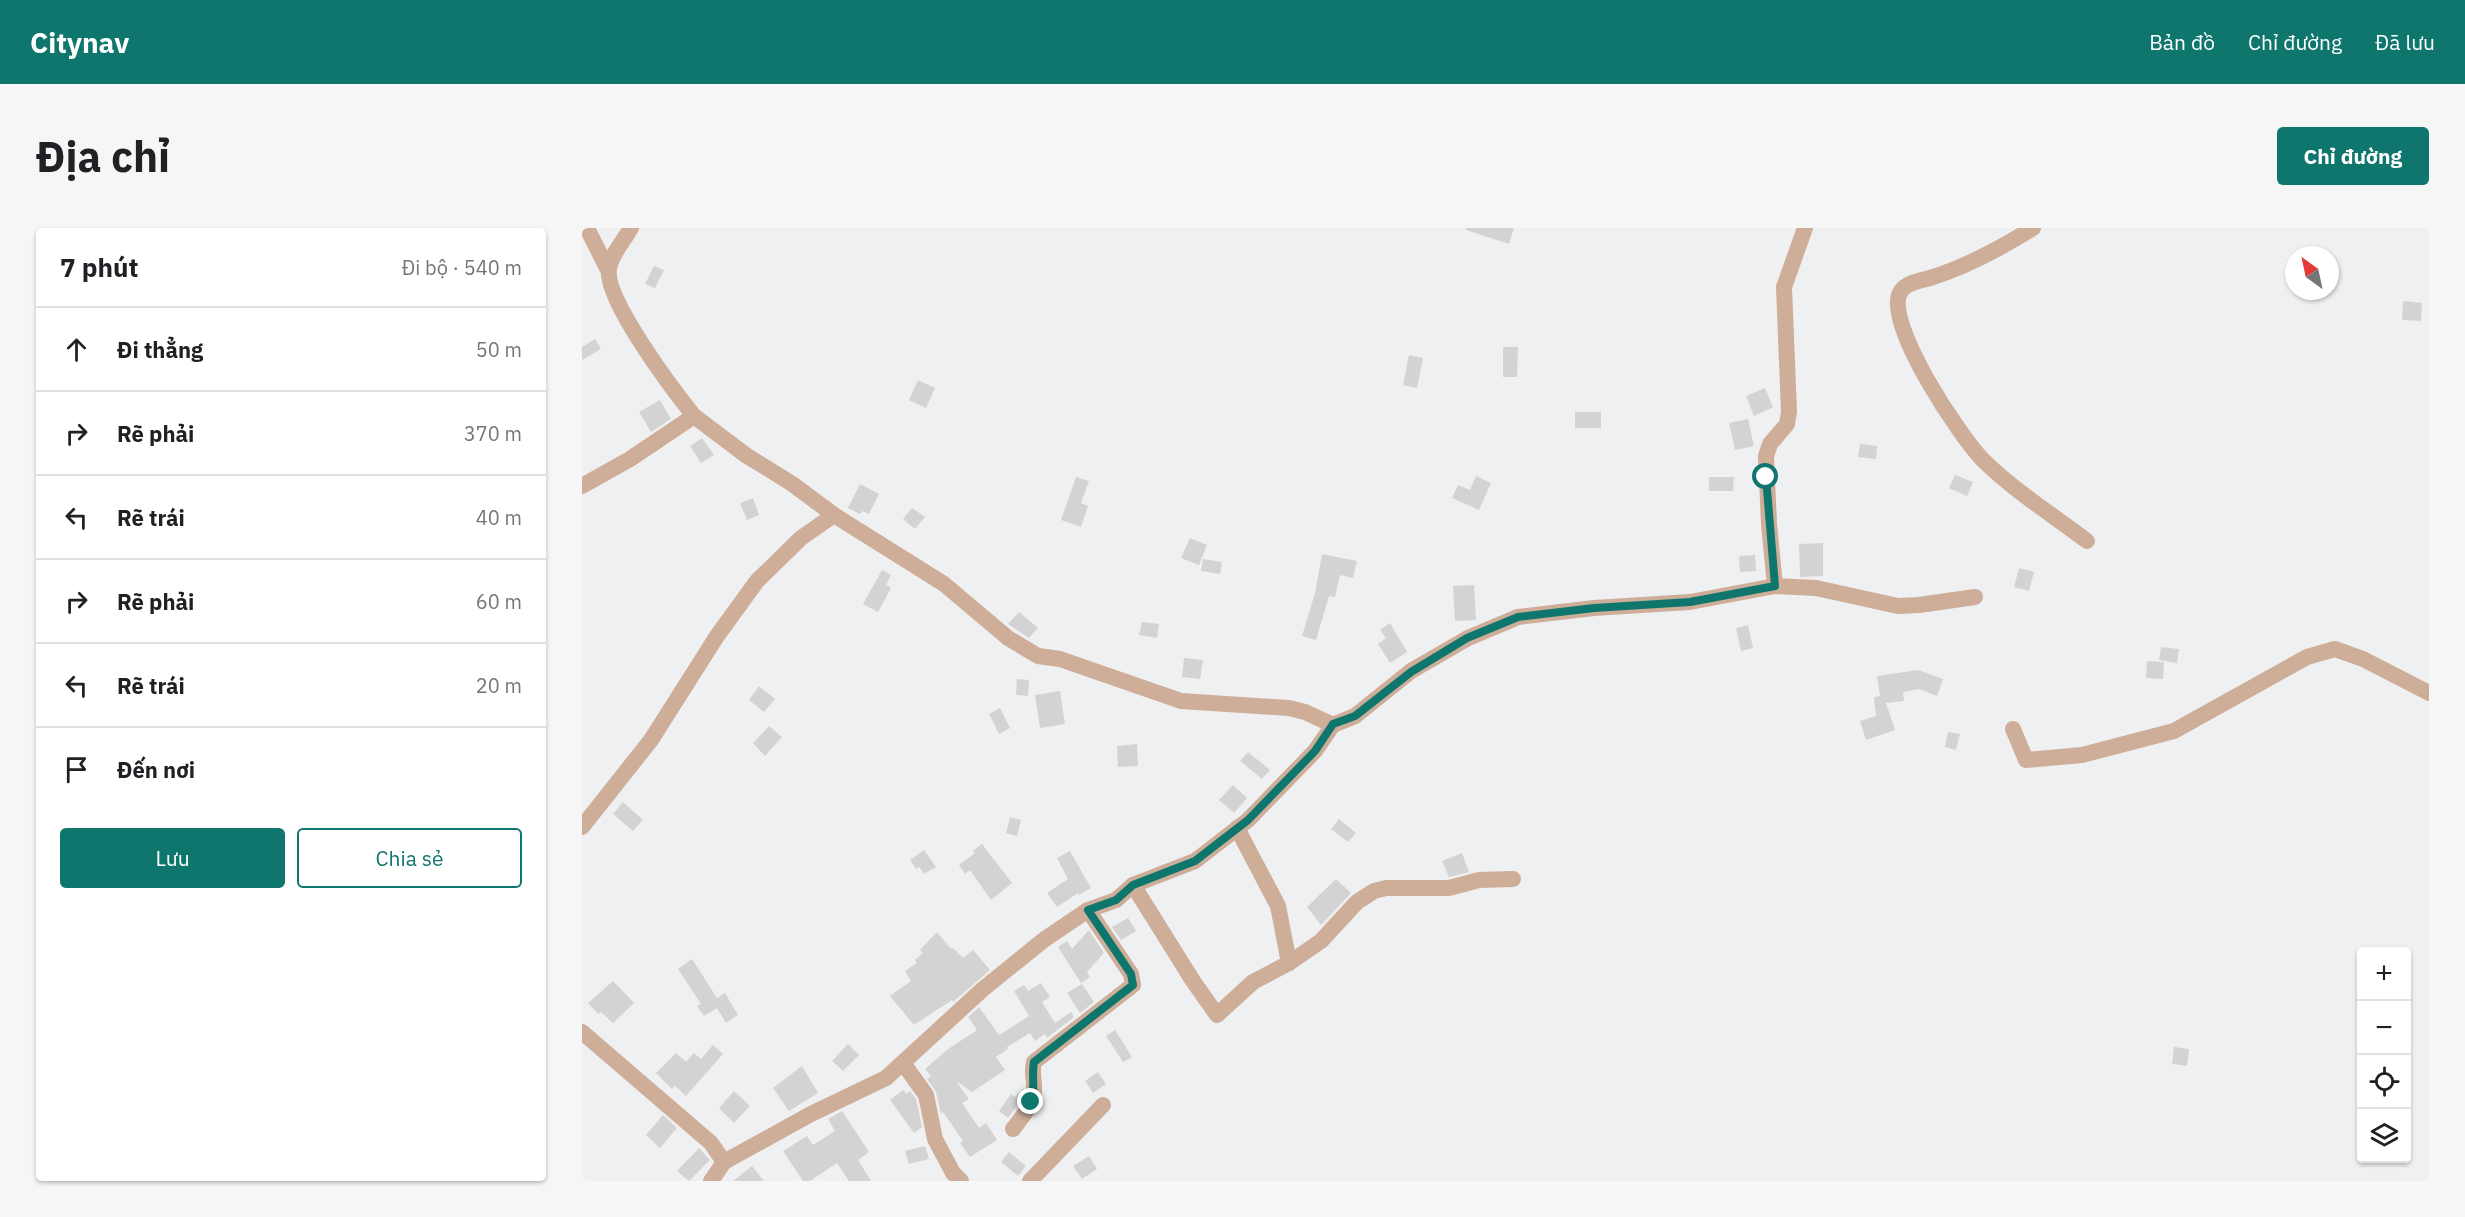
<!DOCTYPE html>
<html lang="vi">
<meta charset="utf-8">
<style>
body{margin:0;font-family:"IBM Plex Sans",sans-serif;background:#f6f6f6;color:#202124}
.controls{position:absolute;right:18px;bottom:18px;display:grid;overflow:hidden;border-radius:6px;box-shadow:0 2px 4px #0004}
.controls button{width:54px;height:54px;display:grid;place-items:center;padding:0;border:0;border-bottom:2px solid #e0e0e0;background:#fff;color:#202124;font:30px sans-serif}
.compass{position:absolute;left:1703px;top:18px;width:54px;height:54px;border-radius:50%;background:#fff;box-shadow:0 2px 4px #0004;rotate:327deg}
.stop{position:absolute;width:18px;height:18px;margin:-14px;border:4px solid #0f766e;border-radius:50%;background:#fff}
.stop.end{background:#0f766e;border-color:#fff;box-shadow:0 2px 6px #0008}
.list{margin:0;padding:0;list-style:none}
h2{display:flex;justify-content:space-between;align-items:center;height:78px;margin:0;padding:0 24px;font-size:26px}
h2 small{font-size:20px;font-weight:400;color:#757577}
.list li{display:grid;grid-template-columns:39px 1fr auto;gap:18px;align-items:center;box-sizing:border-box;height:84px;padding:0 24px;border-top:2px solid #e0e0e0}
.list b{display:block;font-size:22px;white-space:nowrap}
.list em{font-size:20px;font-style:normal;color:#757577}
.actions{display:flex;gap:12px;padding:18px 24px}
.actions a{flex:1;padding:14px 0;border:2px solid #0f766e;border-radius:6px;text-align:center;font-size:21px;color:#0f766e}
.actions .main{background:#0f766e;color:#fff}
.icon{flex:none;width:33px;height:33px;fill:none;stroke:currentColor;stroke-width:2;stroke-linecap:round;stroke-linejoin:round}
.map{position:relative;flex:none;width:1847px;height:953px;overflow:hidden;border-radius:6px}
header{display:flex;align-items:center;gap:36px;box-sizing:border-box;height:84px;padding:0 30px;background:#0f766e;color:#fff}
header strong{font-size:28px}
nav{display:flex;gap:33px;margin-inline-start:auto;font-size:21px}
.intro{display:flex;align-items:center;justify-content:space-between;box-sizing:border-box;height:144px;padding:0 36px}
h1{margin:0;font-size:42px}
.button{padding:15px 27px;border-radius:6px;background:#0f766e;color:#fff;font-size:21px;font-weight:700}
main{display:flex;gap:36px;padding:0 36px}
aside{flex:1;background:#fff;border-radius:6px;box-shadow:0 2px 4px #0004}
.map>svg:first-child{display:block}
.building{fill:#d4d3d4}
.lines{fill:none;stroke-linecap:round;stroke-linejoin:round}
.minor{stroke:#cead99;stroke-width:16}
.route{stroke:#0f766e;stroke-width:8}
</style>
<header>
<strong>Citynav</strong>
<nav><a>Bản đồ</a><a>Chỉ đường</a><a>Đã lưu</a></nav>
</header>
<div class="intro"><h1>Địa chỉ</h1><a class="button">Chỉ đường</a></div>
<main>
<aside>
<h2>7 phút<small>Đi bộ · 540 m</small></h2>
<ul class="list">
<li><svg class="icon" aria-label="ahead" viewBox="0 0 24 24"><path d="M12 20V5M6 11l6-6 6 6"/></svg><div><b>Đi thẳng</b></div><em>50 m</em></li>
<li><svg class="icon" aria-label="right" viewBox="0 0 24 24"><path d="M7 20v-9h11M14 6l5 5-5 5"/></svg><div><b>Rẽ phải</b></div><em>370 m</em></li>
<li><svg class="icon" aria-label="left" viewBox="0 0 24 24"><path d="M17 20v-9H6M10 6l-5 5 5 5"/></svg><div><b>Rẽ trái</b></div><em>40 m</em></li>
<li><svg class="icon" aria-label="right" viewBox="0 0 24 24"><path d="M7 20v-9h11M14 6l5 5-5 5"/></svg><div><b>Rẽ phải</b></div><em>60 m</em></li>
<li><svg class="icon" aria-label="left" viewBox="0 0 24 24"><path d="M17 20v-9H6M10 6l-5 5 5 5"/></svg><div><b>Rẽ trái</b></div><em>20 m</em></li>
<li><svg class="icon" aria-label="arrive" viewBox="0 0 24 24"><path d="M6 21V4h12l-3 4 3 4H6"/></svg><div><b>Đến nơi</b></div></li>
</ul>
<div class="actions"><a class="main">Lưu</a><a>Chia sẻ</a></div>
</aside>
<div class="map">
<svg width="1847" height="953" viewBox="0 0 1847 953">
<rect width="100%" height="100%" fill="#eff0f1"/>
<!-- building -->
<g class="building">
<polygon points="884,0 932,0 927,16 884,2"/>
<polygon points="72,38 82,42 73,60 63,56"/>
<polygon points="1821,73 1840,75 1839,93 1820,92"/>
<polygon points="13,111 19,121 0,132 0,119"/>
<polygon points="921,119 936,119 935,149 921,149"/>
<polygon points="827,127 841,130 835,160 821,157"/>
<polygon points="336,152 353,160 344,180 327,172"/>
<polygon points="1183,160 1191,179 1172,188 1164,168"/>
<polygon points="78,172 89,191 69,204 57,184"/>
<rect x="993" y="184" width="26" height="16"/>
<polygon points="1166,191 1172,218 1153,222 1147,195"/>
<polygon points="120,210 132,227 119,235 108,218"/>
<polygon points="1278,216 1295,218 1294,231 1276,229"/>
<polygon points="1373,247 1391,254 1385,268 1367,260"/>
<polygon points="894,248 909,255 897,282 870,270 876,257 888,262"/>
<polygon points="494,249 507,253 499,275 506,278 499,299 479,292"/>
<polygon points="1127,249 1152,249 1151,263 1127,263"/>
<polygon points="278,256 297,266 287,286 280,283 278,286 266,280"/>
<polygon points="171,270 177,287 165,292 158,275"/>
<polygon points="330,280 343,289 333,301 321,291"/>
<polygon points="608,310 625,317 617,337 599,330"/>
<polygon points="1241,315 1241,348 1218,349 1217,316"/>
<polygon points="740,326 775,333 771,350 758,347 753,369 747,368 734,412 720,408 733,365"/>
<polygon points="1173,327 1174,343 1158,344 1157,328"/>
<polygon points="621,331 640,334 638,346 619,343"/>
<polygon points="1437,340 1452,344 1447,363 1432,359"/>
<polygon points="300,342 309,347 304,357 309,360 296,384 281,376"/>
<polygon points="892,357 894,392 873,393 871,358"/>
<polygon points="437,384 456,400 447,410 426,396"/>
<polygon points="560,394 577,396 575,410 557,407"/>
<polygon points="808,395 825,424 808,435 796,416 804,410 798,402"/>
<polygon points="1166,397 1171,420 1159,423 1154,400"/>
<polygon points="1579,419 1597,421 1595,435 1577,432"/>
<polygon points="602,430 621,432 618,451 600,449"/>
<polygon points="1565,433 1582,434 1581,451 1564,450"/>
<polygon points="1336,442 1361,451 1355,468 1337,461 1321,464 1322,473 1304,475 1313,502 1284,512 1278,493 1294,488 1292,469 1298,468 1295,448"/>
<polygon points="435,451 447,452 446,468 434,467"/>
<polygon points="177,458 193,471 182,484 167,472"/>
<polygon points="478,463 483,496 458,500 453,467"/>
<polygon points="418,480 428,500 417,506 407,486"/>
<polygon points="187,498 200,509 183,528 171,515"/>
<polygon points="1366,504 1378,506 1374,522 1363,519"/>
<polygon points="555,516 556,538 536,539 535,518"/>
<polygon points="666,524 688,542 680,551 658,533"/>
<polygon points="651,557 665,570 652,585 637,572"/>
<polygon points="41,574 61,592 51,603 31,586"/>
<polygon points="428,589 439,592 435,608 424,605"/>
<polygon points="757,591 774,605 766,614 749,601"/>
<polygon points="400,616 430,655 409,672 388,642 383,646 377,637 393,625 391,623"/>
<polygon points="342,622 354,639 342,646 337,639 334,641 328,632"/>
<polygon points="488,623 509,660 497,667 496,665 475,679 465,665 486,651 475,630"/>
<polygon points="880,625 887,644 867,649 860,633"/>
<polygon points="754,651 769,665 739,697 725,679"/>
<polygon points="546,690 554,703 539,712 530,699"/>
<polygon points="507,702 522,725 505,744 508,749 499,755 476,719 485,713 490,721"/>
<polygon points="355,704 369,721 371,720 381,730 391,722 408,742 371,774 370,772 332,797 308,768 329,753 323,743 335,735 333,732 341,725 338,722"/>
<polygon points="110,731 135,770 143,765 156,787 144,795 135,780 122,788 115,778 119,776 96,741"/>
<polygon points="31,753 52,775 31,795 19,784 16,786 6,775"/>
<polygon points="459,755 468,769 460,774 473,795 489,784 492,789 465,810 463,806 453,813 448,805 425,819 426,821 414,829 423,842 390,864 374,853 387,871 380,875 397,900 404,895 415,912 388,929 378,915 381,913 361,884 359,886 354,864 345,851 349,848 343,841 366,821 395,802 386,789 397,779 417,807 447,788 432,763 442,757 446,763"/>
<polygon points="500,756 512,774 498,785 485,765"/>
<polygon points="533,802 550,829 541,834 524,808"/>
<polygon points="266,816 277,827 261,843 250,833"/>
<polygon points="131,817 141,826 104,868 93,858 90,861 74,845 94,825 104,834 112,825 119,831"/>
<polygon points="1592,819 1607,821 1605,838 1590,836"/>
<polygon points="220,838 236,865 207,883 191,860"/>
<polygon points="516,844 524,856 511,865 503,853"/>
<polygon points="442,860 438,873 426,890 417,883 429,866 433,869"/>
<polygon points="321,862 324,866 328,863 334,871 340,899 332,905 308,872"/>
<polygon points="152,863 168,878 152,895 137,880"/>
<polygon points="260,883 287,924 276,932 289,953 267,953 255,935 228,953 221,953 201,923 225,908 231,917 253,903 246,891"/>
<polygon points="81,887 95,900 78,920 64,907"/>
<polygon points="343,918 347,931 327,936 323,923"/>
<polygon points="117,920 128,932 107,953 95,943"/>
<polygon points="427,924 444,938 436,948 419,934"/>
<polygon points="507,928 515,941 500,951 491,938"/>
<polygon points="170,938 182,953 151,953"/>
</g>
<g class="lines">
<!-- minor -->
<g class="minor">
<polyline points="5,0 26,42"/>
<path d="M49 0C42 13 29 26 27 41 22 71 92 163 112 188"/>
<path d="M1451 0C1419 20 1384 39 1348 50 1338 53 1325 54 1319 63 1299 92 1380 212 1403 234 1434 264 1471 287 1505 313"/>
<polyline points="0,258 48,231 112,188 165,228 209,255 252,287 362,356 426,410 456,428 478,431 599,473 707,480 723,484 751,497"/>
<polyline points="1193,358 1187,296 1184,228 1188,216 1205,196 1207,184 1202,59 1223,0"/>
<polyline points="1431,501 1444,532 1500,527 1592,503 1725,429 1753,421 1781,431 1847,465"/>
<polyline points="0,599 69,512 135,408 175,353 219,310 252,287"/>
<polyline points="655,600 696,678 707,735"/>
<polyline points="551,657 611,753 635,787 671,754 707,735 739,713 775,674 792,663 804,660 867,660 897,652 931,651"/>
<polyline points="0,804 129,915 142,934 129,953"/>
<polyline points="321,835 344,867 353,911 371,945 379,953"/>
<path d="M431 901C439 890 452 876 452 863 453 853 449 844 452 834L551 757 549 746 506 682"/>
<polyline points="142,934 229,886 304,850 401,761 463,711 506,682 534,672 551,657 613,633 666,592 733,523 751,497 773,488 829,443 886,410 936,389 1012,380 1108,374 1193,358 1234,360 1316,378 1337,377 1393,369"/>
<polyline points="448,953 521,877"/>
</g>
</g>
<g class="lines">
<!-- route -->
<path class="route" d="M449 874C454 861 449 848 452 834L551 757 549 746 506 682 534 672 551 657 613 633 666 592 733 523 751 496 773 488 829 444 885 410 936 389 1012 380 1108 374 1193 358 1184 249"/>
</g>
</svg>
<div class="controls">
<button>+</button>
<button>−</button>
<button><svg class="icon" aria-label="locate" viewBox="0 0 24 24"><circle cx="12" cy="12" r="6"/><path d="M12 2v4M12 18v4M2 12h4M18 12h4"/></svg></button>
<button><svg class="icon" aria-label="layers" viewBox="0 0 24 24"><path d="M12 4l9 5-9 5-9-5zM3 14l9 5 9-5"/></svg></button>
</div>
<svg class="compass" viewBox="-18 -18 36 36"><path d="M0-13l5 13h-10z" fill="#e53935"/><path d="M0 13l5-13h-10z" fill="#757577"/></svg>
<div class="stop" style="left:1184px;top:249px"></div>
<div class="stop end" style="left:449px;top:874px"></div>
</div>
</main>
